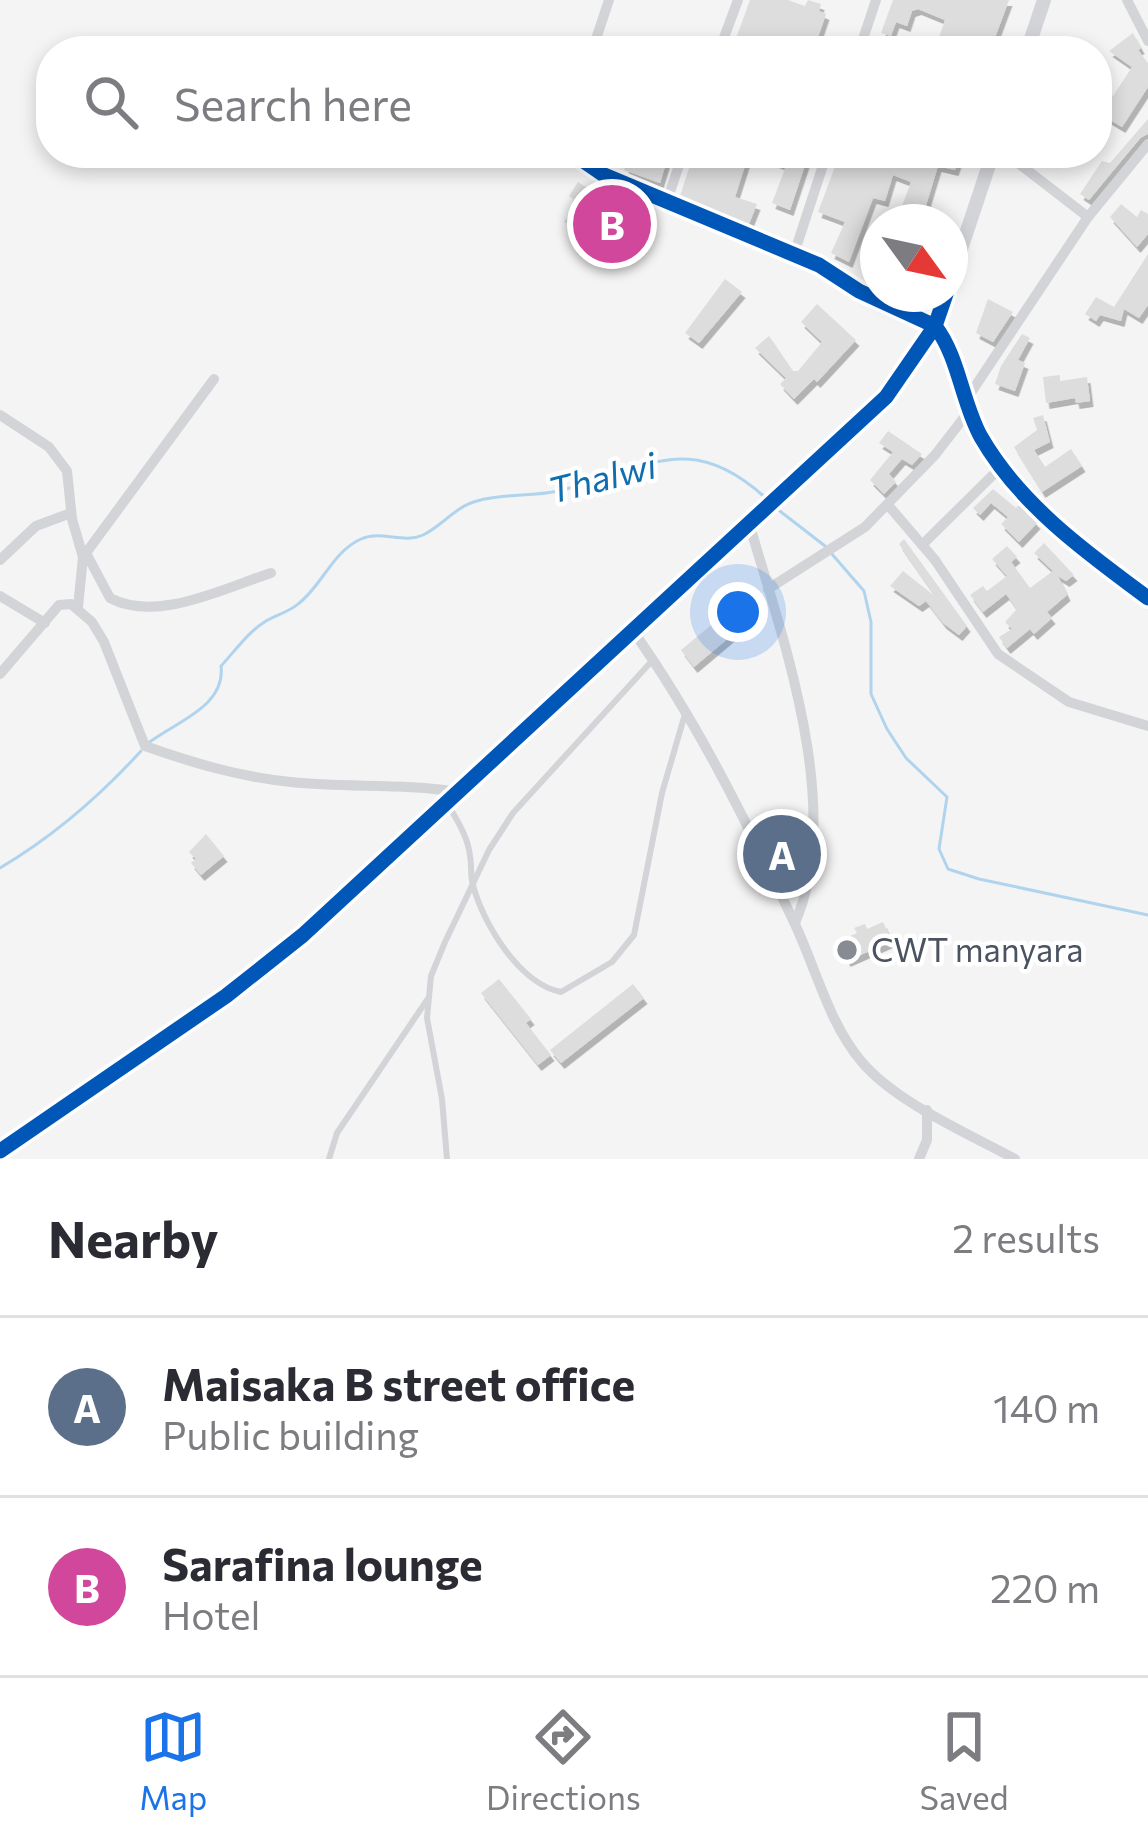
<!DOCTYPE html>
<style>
body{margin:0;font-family:Commissioner,sans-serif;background:#f7f7f7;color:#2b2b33}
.compass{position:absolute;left:860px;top:204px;width:108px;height:108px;border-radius:50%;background:#fff;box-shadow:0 6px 18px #0003;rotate:123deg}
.you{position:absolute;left:738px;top:612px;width:42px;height:42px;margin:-30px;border:9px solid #fff;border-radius:50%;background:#1a73e8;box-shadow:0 0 0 18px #1a73e833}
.badge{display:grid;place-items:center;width:78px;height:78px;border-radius:50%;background:#1a73e8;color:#fff;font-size:39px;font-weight:700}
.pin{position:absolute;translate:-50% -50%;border:6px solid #fff;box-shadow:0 3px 12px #0006}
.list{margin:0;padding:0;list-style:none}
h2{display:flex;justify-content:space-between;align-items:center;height:156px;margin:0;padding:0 48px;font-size:51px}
h2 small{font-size:39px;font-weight:400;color:#7c7c81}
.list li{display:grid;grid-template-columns:78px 1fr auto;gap:36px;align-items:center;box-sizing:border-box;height:180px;padding:0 48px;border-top:3px solid #e1e1e2}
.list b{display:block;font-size:45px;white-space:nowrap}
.list p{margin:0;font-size:39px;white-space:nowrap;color:#7c7c81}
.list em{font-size:39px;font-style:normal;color:#7c7c81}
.icon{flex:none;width:66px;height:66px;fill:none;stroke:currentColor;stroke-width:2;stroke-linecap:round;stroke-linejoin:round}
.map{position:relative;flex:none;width:1148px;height:1159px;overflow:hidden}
.search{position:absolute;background:#fff;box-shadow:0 6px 18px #0003;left:36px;right:36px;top:36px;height:132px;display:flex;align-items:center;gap:30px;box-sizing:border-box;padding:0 42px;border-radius:48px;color:#7c7c81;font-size:45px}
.sheet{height:516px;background:#fff}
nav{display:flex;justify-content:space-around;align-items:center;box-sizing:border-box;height:168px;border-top:3px solid #e1e1e2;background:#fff;font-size:33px;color:#7c7c81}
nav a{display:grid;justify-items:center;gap:6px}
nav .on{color:#1a73e8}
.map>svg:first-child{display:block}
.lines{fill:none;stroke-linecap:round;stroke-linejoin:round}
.stream{stroke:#b0d4ee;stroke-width:3}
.building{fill:#ddddde;filter:url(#shadow)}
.service{stroke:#d2d4d7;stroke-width:6}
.minor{stroke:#d2d4d7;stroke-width:10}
.tertiary{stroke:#d2d4d7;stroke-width:14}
.cycleway-casing{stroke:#fff;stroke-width:22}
.cycleway{stroke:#0057b8;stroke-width:15}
.poi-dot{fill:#868b94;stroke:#fff;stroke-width:4.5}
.labels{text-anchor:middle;stroke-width:9;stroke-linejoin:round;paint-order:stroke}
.poi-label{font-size:33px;fill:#4b5260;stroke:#fff;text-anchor:start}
.water-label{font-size:36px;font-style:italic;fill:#106eae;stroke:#fff}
</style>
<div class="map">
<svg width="1148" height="1159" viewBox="0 0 1148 1159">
<defs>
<filter id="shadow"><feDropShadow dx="3.5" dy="6" stdDeviation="0" flood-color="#0004"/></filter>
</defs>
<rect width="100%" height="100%" fill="#f4f4f4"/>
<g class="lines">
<!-- stream -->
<g class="stream">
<polyline points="776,508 825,546"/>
<polyline points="831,553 864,591 871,622 871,694 887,729 906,758 947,797 939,849 948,869 979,879 1148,915"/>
<path d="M147 744C175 722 226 707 221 666 235 651 248 632 266 621 276 615 289 612 298 604 322 586 332 552 361 539 382 530 403 544 423 535 442 526 456 506 477 501 503 493 532 497 558 491 647 470 690 426 769 501"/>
<path d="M0 868C54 836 99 797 141 751"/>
</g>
</g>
<!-- building -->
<g class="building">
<polygon points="750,0 788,0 805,6 808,0 821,4 819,11 826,14 817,40 844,51 764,51 735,41"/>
<polygon points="893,0 1009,0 990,51 968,51 938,40 945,20 918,9 912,11 907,26 896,22 891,36 881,33"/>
<polygon points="1133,33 1141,48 1138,50 1148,63 1148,87 1122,127 1097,112 1097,85 1113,96 1132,67 1109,51"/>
<polygon points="1148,119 1148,134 1140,138 1089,200 1080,194 1102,161 1110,163"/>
<polygon points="649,153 669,153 660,183 624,170 629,156 646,162"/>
<polygon points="694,153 749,153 735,197 757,204 749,224 680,196"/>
<polygon points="752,153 793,158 795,153 809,153 790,210 772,203 786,166"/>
<polygon points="840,153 895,153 920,162 923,153 961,153 955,170 938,166 921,222 896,222 911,182 893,175 885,201 873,198 849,262 831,253 845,222 818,212"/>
<polygon points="578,182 608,201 584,232 564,222 578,203 569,196"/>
<polygon points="1121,204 1137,217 1141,210 1148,214 1148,234 1137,247 1110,217"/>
<polygon points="1148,254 1148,305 1139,318 1124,309 1121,321 1100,315 1096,321 1085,314 1096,297 1114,307"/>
<polygon points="725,279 742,292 699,343 685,333"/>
<polygon points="988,299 1013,312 993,342 976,333"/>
<polygon points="817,304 856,340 817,382 814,379 794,399 780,384 786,378 755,348 769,336 793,371 798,371 822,342 801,322"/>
<polygon points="1022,334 1030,338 1018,360 1025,363 1015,391 995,384 1001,366"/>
<polygon points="1060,375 1060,381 1087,377 1090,401 1076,403 1075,398 1046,403 1043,377"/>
<polygon points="1043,415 1050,442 1034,450 1045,467 1071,449 1082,466 1042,492 1014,447 1037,430 1033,418"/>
<polygon points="888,431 922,454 912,465 902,459 889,474 896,482 884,494 870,480 893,452 879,443"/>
<polygon points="993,489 1016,508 1019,505 1037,523 1019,542 1001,524 1008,517 991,503 980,515 973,508"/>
<polygon points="904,539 967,626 959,635 943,623 926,601 919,606 890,586 903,571 936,597 899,544"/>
<polygon points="1044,543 1074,575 1066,581 1058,576 1067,595 1047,612 1052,618 1034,634 1030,629 1007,648 999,637 1012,629 1005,622 1017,609 1006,594 983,612 970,595 983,586 987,591 1007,576 992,559 1007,546 1017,557 1011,562 1030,588 1053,571 1034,553"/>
<polygon points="751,592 764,608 694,667 681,650"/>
<polygon points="206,834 224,856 201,875 191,863 196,859 189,852"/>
<polygon points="883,922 892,941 847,961 839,941 857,933 854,928 865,924 867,929"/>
<polygon points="499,979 531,1019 526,1023 551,1055 538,1065 481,993"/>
<polygon points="633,984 644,998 561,1063 550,1050"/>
</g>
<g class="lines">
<!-- service -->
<g class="service">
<path d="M447 803C457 820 468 837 470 856 472 866 470 876 473 885 483 924 520 984 561 992L612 962 634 935 662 793 685 714"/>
<polyline points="329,1159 337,1133 427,1000"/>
<polyline points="447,1159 442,1099 427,1018 431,976 445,942 489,850 513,813 651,662"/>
</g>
<!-- minor -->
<g class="minor">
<polyline points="1127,0 1148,41"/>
<polyline points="592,51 609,0"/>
<polyline points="719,51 738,0"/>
<polyline points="859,51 876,0"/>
<path d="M572 153 604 175 819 265 859 291 935 326C959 357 962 403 981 437 1020 505 1087 553 1148 598"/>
<polyline points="1005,153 1088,217"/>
<polyline points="667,201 683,153"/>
<polyline points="794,254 827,153"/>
<polyline points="966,400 1088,217 1148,144"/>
<polyline points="0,415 49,447 67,471 72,519 83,557 78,607"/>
<polyline points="888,505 935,560 998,654 1069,702 1148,726"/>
<path d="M749 523C782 637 845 808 795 923"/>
<polyline points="922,545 1001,467"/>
<path d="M86 553 110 598C157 623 224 588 271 573"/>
<polyline points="83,557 214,379"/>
<polyline points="0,560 36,526 71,513"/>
<polyline points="768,589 865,527 935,455 969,411"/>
<polyline points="0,596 45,623"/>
<path d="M633 631C697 721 746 821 793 920 815 965 828 1022 861 1061 895 1102 967 1133 1015 1159"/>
<path d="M0 674 59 605 71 604 92 622 104 642 145 746C193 763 240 777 291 782 349 788 401 783 460 792"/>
<polyline points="919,1159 927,1140 927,1110"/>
</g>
<!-- tertiary -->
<g class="tertiary">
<polyline points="1027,51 1044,0"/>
<polyline points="950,282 993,153"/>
<polyline points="0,1151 226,996 303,935 886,397 935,326 946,294"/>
</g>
<defs>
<g id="cycleway">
<path d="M572 153 604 175 819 265 859 291 935 326C959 357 962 403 981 437 1020 505 1087 553 1148 598"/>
<polyline points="0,1151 226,996 303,935 886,397 935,326 946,294"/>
</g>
</defs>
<!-- cycleway casing -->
<use href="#cycleway" class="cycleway-casing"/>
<!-- cycleway -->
<use href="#cycleway" class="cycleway"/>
</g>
<!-- markers -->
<circle class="poi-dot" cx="847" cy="950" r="12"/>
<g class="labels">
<!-- poi labels -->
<g class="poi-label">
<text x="871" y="962">CWT manyara</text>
</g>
<!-- water labels -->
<g class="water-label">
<text transform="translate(602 478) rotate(-14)" y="13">Thalwi</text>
</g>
</g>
</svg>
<svg class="compass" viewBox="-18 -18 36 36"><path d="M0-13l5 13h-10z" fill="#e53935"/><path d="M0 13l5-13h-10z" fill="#7c7c81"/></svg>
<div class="you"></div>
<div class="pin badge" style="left:782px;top:854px;background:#5c6f8a">A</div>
<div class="pin badge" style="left:612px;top:224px;background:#d1479c">B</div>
<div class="search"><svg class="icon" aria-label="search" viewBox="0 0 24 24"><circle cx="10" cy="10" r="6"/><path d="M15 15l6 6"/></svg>Search here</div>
</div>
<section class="sheet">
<h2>Nearby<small>2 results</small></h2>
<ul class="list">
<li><span class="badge" style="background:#5c6f8a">A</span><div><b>Maisaka B street office</b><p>Public building</p></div><em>140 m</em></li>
<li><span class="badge" style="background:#d1479c">B</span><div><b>Sarafina lounge</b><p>Hotel</p></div><em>220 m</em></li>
</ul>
</section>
<nav>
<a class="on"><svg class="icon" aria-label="map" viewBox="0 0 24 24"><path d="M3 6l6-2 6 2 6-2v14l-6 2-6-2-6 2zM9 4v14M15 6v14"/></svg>Map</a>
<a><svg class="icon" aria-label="directions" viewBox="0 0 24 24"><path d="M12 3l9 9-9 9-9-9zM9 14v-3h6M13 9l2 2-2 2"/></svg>Directions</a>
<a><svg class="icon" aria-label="saved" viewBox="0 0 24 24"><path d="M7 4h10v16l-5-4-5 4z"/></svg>Saved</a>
</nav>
